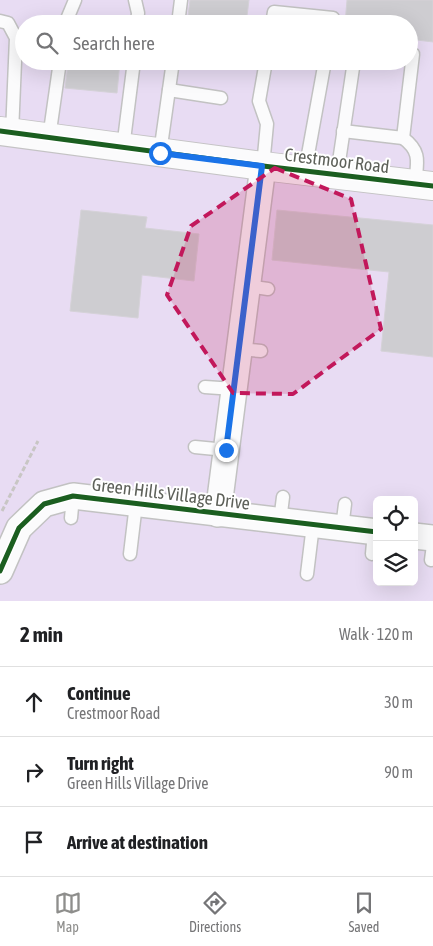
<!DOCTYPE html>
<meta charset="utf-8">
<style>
body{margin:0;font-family:"Asap Condensed",sans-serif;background:#f2f2f2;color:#202124}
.controls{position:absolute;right:15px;bottom:15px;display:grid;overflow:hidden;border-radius:8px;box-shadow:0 5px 20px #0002}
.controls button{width:45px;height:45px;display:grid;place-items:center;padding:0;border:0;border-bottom:1px solid #e0e0e0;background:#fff;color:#202124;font:25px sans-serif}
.stop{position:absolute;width:15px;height:15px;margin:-11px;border:4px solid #1a73e8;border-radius:50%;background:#fff}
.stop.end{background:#1a73e8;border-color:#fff;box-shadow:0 1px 5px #0008}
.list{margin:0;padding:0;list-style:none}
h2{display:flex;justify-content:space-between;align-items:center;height:65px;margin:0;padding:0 20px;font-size:21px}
h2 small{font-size:16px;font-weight:400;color:#757577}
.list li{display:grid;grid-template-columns:32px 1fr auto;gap:15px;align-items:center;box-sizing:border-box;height:70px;padding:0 20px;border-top:1px solid #e0e0e0}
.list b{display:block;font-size:19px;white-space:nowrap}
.list p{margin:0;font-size:16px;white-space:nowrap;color:#757577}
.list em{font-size:16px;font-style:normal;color:#757577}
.icon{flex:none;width:28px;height:28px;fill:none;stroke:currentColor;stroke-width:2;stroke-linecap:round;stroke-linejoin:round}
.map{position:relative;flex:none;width:433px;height:601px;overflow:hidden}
.search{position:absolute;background:#fff;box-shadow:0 5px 20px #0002;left:15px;right:15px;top:15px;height:55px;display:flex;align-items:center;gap:12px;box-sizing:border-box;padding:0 18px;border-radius:28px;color:#757577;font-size:19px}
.sheet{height:275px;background:#fff}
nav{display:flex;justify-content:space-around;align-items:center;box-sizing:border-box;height:70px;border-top:1px solid #e0e0e0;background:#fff;font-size:14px;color:#757577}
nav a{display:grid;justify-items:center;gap:2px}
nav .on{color:#8e8e8c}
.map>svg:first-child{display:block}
.commercial{fill:#e8dcf3;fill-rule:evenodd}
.building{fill:#cecdd1;stroke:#d5d2d8}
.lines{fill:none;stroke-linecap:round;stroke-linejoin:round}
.lane-casing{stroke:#c2c2c2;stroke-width:15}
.street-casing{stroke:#c2c2c2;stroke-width:28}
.secondary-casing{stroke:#c4c3c4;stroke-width:30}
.path{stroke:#c8c6c4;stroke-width:3;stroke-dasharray:5 2.5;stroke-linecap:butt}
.lane{stroke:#fbfbfc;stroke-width:12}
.street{stroke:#fbfbfc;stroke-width:25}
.secondary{stroke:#fbfbfc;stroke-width:28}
.cycleway-casing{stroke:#fff;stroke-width:8}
.cycleway{stroke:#1b5e20;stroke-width:5}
.route{stroke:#1a73e8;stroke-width:6}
.marked{fill:#c2185b;fill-opacity:0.2;stroke:#c2185b;stroke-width:4;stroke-dasharray:10 6;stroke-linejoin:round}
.labels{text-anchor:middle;stroke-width:4;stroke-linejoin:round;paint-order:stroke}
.street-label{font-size:18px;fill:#5e615a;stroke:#fff}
</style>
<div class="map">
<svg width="433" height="601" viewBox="0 0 433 601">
<rect width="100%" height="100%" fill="#e6e3e9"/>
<!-- commercial -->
<path class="commercial" d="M0 0H433V601H0ZM24 24H409V61H24ZM377 500H414V582H377Z"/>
<!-- building -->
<g class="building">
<polygon points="190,0 249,0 246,24 187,24"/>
<polygon points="347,0 433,0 433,42 409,39 409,24 345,24"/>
<polygon points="81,61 120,61 117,93 65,88 68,64 80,66"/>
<polygon points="81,210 147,217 145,228 199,234 194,281 142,275 138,318 70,311"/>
<polygon points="277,210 433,225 433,357 381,351 389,272 272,260"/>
</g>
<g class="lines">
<defs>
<g id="lane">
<polyline points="135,0 138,13 137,24"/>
<polyline points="0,21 8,23 16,38 12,133"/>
<polyline points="65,24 75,0"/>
<polyline points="178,24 181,0"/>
<polyline points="272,24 274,12 333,18 332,24"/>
<polyline points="169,90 221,98"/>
<polyline points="343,131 403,138 413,54"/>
<polyline points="49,138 60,61"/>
<path d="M403 138C422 152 417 163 415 184"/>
<polyline points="123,148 134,61"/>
<polyline points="160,153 173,61"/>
<polyline points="263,166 267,124 259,101 266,61"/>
<polyline points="305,171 325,61"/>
<polyline points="337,175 354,61"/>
<polyline points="247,286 268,289"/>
<polyline points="239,349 261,351"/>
<polyline points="205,387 234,389"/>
<polyline points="195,447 226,450"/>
<polyline points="71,518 73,496"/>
<polyline points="280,521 283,497"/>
<polyline points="342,528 345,504"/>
<polyline points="130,554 136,504"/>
<polyline points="372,554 374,532"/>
<polyline points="431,560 433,545"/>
<polyline points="307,574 313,525"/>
</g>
<g id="street">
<polyline points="218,514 263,166"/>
<polyline points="414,536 433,538"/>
<polyline points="0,571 19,528 44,504 73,496 377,532"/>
</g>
<polyline id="secondary" points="0,131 263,166 433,186"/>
</defs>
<!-- lane casing -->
<use href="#lane" class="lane-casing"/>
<!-- street casing -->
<use href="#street" class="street-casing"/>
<!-- secondary casing -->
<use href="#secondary" class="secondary-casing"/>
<!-- path -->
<polyline class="path" points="2,511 38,441"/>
<!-- lane -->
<use href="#lane" class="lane"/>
<!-- street -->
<use href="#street" class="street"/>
<!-- secondary -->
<use href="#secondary" class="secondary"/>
<defs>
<g id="cycleway">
<polyline points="0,131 263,166 433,186"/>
<polyline points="0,571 19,528 44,504 73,496 377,532"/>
</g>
</defs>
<!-- cycleway casing -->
<use href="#cycleway" class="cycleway-casing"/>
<!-- cycleway -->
<use href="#cycleway" class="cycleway"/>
</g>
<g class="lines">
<!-- route -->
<polyline class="route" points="160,153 262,166 226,450"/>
</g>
<!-- marked area -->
<path class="marked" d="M275 168 351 199 381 329 293 394 233 393 167 295 191 226Z"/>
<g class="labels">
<!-- street labels -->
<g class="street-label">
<text transform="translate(337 161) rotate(7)" y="6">Crestmoor Road</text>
<text transform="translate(171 494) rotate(7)" y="6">Green Hills Village Drive</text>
</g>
</g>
</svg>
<div class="controls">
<button><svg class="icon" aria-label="locate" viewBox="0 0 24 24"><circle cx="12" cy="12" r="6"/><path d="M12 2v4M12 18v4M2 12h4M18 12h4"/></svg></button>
<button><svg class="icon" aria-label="layers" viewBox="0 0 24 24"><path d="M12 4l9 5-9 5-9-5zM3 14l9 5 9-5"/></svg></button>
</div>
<div class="stop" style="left:160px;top:153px"></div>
<div class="stop end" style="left:226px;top:450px"></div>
<div class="search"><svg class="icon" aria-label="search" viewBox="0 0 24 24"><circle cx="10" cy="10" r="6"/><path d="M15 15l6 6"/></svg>Search here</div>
</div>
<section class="sheet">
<h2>2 min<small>Walk · 120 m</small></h2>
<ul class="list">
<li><svg class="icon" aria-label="ahead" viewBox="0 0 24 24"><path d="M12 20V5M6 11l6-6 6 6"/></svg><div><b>Continue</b><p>Crestmoor Road</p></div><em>30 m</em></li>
<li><svg class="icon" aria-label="right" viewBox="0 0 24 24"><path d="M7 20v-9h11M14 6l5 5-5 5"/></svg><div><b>Turn right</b><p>Green Hills Village Drive</p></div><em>90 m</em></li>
<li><svg class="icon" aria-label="arrive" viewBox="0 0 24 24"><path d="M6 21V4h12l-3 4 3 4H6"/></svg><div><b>Arrive at destination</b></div></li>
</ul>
</section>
<nav>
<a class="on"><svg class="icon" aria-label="map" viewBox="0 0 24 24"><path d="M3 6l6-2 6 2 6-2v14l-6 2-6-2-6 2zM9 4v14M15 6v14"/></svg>Map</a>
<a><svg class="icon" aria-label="directions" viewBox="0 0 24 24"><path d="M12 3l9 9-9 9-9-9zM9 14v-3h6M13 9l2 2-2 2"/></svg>Directions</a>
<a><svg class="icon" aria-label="saved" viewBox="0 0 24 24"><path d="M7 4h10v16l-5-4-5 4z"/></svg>Saved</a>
</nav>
